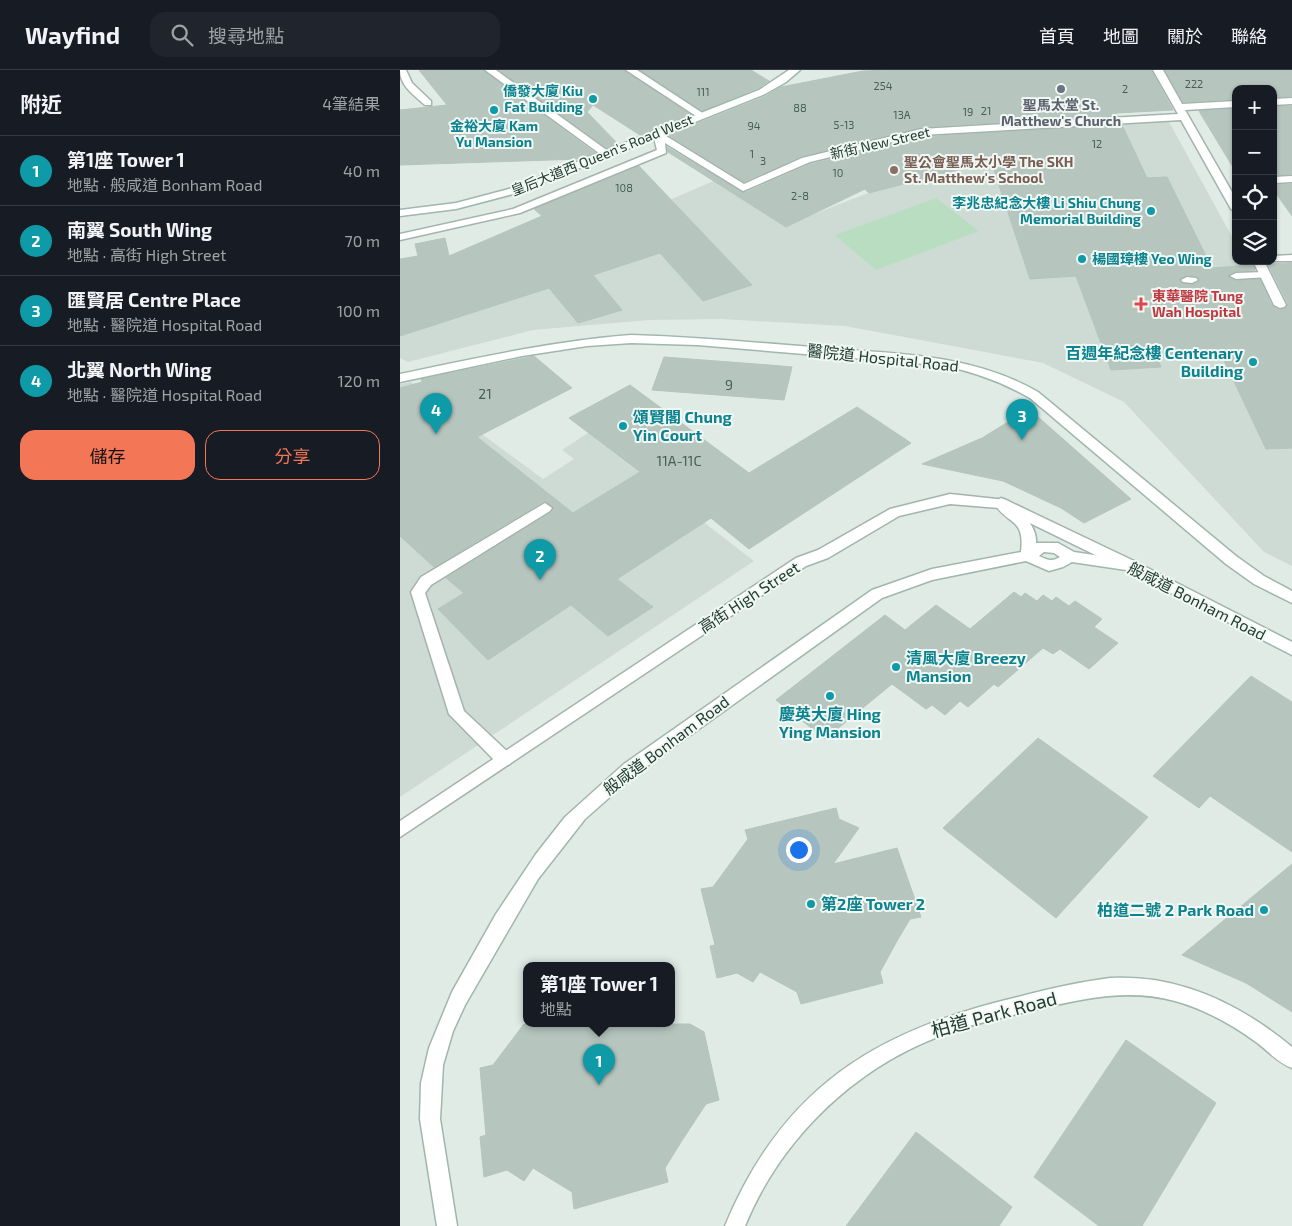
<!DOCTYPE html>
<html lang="zh-TW">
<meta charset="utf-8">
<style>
body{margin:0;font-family:"Exo 2","Noto Sans TC",sans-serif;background:#20242c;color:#f1f3f6}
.controls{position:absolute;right:15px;top:15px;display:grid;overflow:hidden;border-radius:10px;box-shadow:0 1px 4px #0004}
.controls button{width:45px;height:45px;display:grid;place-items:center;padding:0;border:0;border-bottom:1px solid #363941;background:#171b24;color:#f1f3f6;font:25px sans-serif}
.you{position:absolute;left:398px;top:779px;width:18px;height:18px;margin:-12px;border:4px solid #fff;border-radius:50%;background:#1a73e8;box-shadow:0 0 0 8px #1a73e833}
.badge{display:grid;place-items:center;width:32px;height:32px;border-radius:50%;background:#f37657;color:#fff;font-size:16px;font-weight:700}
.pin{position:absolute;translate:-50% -41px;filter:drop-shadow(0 1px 2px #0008)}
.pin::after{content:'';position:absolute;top:26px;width:18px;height:15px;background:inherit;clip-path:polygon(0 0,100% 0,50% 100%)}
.popup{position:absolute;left:123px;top:892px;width:152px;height:65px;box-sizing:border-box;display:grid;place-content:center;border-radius:10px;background:#171b24;filter:drop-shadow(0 1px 4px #0005);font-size:16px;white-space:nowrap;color:#9ea1a6}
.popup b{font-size:19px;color:#f1f3f6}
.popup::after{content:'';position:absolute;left:50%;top:100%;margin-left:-10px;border:10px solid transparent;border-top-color:#171b24}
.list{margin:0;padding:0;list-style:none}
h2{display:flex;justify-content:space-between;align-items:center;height:65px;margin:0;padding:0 20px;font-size:21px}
h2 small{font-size:16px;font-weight:400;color:#9ea1a6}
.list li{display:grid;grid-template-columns:32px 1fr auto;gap:15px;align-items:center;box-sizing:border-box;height:70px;padding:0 20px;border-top:1px solid #363941}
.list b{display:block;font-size:19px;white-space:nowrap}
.list p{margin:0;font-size:16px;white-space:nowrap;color:#9ea1a6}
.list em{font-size:16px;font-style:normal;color:#9ea1a6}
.actions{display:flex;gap:10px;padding:15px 20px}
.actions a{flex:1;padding:11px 0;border:1px solid #f37657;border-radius:15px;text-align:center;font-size:18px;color:#f37657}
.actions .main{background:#f37657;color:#111}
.icon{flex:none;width:28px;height:28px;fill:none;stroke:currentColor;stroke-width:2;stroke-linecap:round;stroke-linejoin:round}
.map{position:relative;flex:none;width:892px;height:1156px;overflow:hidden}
header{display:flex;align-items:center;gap:30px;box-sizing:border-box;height:70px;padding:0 25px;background:#171b24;border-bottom:1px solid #363941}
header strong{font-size:24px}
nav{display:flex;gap:28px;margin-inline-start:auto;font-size:18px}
.search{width:350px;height:45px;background:#20242c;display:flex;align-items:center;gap:12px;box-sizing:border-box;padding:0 18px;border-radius:15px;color:#9ea1a6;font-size:19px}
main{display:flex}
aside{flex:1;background:#171b24}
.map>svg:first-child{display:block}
.built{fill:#cedbd5}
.green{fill:#b9ddc1}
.building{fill:#b6c6bf;stroke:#b3c5bd;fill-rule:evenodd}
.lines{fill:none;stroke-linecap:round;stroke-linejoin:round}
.lane-casing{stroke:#a3b3ad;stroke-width:3}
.street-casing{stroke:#a3b3ad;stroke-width:3}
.secondary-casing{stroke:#9fb7ad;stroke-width:3}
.lane{fill:#fff;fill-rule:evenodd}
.street{fill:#fff;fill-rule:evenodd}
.secondary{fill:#fff;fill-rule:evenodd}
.worship-dot{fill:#6b7280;stroke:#f1f8f4;stroke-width:2}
.culture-dot{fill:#0f9aa8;stroke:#f1f8f4;stroke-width:2}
.education-dot{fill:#8d6e63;stroke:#f1f8f4;stroke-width:2}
.health-dot{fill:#e0444e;stroke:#f1f8f4;stroke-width:2}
.labels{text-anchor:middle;stroke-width:4;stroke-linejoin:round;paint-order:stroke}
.far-number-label{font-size:11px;fill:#465e56}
.far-culture-label{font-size:14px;font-weight:bold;fill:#0d838f;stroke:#f1f8f4;text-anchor:end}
.far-worship-label{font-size:14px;font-weight:bold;fill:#5b616d;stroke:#f1f8f4}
.far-street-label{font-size:14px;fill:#213c33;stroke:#f1f8f4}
.far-education-label{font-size:14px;font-weight:bold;fill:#785e54;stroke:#f1f8f4;text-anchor:start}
.far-health-label{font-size:14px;font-weight:bold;fill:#be3a42;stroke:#f1f8f4;text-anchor:start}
.number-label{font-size:14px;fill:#465e56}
.culture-label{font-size:16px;font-weight:bold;fill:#0d838f;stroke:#f1f8f4;text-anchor:start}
.street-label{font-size:16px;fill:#213c33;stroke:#f1f8f4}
.near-street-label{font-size:19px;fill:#213c33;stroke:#f1f8f4}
</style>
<header>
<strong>Wayfind</strong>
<div class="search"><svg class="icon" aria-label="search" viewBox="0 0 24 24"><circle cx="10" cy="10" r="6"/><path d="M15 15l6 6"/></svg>搜尋地點</div>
<nav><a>首頁</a><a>地圖</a><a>關於</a><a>聯絡</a></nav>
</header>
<main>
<aside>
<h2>附近<small>4筆結果</small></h2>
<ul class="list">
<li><span class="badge" style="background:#0f9aa8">1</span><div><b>第1座 Tower 1</b><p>地點 · 般咸道 Bonham Road</p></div><em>40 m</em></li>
<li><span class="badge" style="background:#0f9aa8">2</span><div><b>南翼 South Wing</b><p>地點 · 高街 High Street</p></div><em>70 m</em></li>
<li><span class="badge" style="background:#0f9aa8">3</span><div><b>匯賢居 Centre Place</b><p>地點 · 醫院道 Hospital Road</p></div><em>100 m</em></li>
<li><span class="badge" style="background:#0f9aa8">4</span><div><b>北翼 North Wing</b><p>地點 · 醫院道 Hospital Road</p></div><em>120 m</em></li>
</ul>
<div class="actions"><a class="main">儲存</a><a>分享</a></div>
</aside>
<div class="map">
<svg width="892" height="1156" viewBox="0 0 892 1156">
<rect width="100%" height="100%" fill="#e0ebe6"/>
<!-- built -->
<g class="built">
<polygon points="768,50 836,174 836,191 845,191 892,277 892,496 864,482 724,332 643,293 445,256 321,249 249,250 133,260 8,292 0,288 0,221 260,134 316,110 386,155 468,123 439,90 541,104 547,103 544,90 523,69"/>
<polygon points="11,312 143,409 174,389 162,380 188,363 354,491 0,727 0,314"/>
</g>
<!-- green -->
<polygon class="green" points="536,128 579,161 476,200 435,165"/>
<!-- building -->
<g class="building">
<polygon points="19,0 83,0 195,83 180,89 0,95 0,40 47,35"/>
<polygon points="99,0 224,0 291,45 240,65 193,35 187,42 218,74 207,78"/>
<polygon points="240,0 351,0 369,11 358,18 302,41"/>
<polygon points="489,0 751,0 773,40 716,43 718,46 521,57 402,86 344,112 268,65 366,26 381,17 463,1"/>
<polygon points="765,0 892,0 892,26 873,27 873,19 836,19 836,29 783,32"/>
<polygon points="892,36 892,104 873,105 873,37"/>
<polygon points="836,39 836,99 834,99 799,41"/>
<path d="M722 55 747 108 767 107 812 198 853 195 855 200 836 201 828 207 836 211 860 209 872 236 880 240 885 238 888 234 868 194 892 193V378L866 379 821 284 757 287 761 297 711 300 676 206 630 209 591 91 469 123 465 119 386 157 268 82 267 77 344 123 411 94 521 67ZM787 205 796 206 800 210 792 215 782 213 779 210Z"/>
<polygon points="239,96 352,215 303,231 260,183 193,205 222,240 178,253 149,218 0,266 0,189 18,186 15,174 45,168 49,186 142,146 134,139"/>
<polygon points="892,114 892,146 873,119 873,115"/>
<polygon points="134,286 172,318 77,367 173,443 240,402 169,348 230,315 349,403 457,337 511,373 349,479 311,448 217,509 253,537 208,566 171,535 88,590 38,539 64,523 46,508 151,443 154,438 144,431 34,497 0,466 0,318 22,312 21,309"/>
<polygon points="264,287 369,295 392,297 384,330 252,320"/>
<polygon points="629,339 731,429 684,453 661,438 603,411 522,394 582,368"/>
<polygon points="614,522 621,527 625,523 637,531 643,525 652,531 656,527 669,536 675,531 702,549 694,557 718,573 689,599 660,579 653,584 643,578 598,617 594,614 568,637 560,631 545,645 532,635 526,639 492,614 425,669 376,630 485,545 505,560 536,535 570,559"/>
<polygon points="851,606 892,632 892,782 810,726 799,738 753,706"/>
<polygon points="638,668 748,747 656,848 543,758"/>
<polygon points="436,738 439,749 459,758 433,794 497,778 521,847 510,849 497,871 480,902 483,913 401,934 397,922 360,902 353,912 337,903 317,908 310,876 315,875 301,819 313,817 348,769 345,760"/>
<polygon points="892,794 892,942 846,913 782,885"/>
<polygon points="124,954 290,954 304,962 319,1030 306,1034 281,1072 265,1098 268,1112 174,1139 172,1122 133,1098 124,1111 107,1100 84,1107 80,1067 86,1065 80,998 93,995"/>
<polygon points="726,970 816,1033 742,1156 699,1156 634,1107"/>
<polygon points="516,1062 612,1137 599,1156 446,1156"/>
</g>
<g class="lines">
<defs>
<g id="lane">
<polygon points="226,0 237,0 307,46 299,48"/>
<polygon points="865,202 871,205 869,207 836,209 830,206 836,203"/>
<polygon points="787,207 796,208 798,210 792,213 783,212 781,210"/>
<polygon points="145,433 152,438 150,441 31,515 25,523 64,641 110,684 112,689 110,694 104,696 98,694 49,644 11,522 21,507"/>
</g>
<g id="street">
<path d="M0 0H6L12 13 31 31V35H25C14 25 0 16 0 0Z"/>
<polygon points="85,0 96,0 212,84 203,86"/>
<polygon points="753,0 763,0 782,34 836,31 836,37 785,40 836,129 836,142 831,139 781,50 521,65 410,92 343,121 265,73 266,83 120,143 0,170 0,164 113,139 257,80 253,64 258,61 344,114 402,88 521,59 778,44"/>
<polygon points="892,28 892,34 873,35 873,29"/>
<polygon points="892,106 892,112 873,113 873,107"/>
<polygon points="892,185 892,191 869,191 873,191 873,186"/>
<polygon points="853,191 864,191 886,235 884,237 880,238 874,235"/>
<polygon points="550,424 606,430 734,491 736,495 729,500 724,499 599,438 550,434 499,446 428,488 406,496 0,767 0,751 396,488 418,480 490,439"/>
</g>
<g id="secondary">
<polygon points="389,0 400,0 386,12 365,24 117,123 56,139 0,146 0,140 56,133 109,119 359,20"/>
<path d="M231 265C296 267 360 273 425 278 499 284 572 284 638 322L836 486 864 506 892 521V533L854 514 826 494 630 328C600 311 570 300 537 295L297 275 231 273 187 276 122 286 0 312V304C77 288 153 271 231 265Z"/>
<path d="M601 428C617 433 638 457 636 473H658L674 482 734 491 892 572V585L726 500 672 492 663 497 649 501 626 491 532 510 482 528 236 704 185 749 138 809 65 935 53 961 43 995 40 1049 57 1156H37L20 1049 21 1013 29 978 52 922 96 844 136 784 165 747 224 694 472 520 532 499 621 482C625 447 608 456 594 433ZM644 482 654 483 660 487C652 492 647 490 639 486Z"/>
<path d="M710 908C779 904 840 934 892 977V998C878 993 867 980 856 972 831 954 804 939 775 931 728 918 681 929 634 940 602 948 570 954 540 966 453 999 380 1070 345 1156H325C382 1018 476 960 618 927 648 919 679 912 710 908Z"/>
</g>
</defs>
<!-- lane casing -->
<use href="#lane" class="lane-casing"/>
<!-- street casing -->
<use href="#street" class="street-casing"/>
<!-- secondary casing -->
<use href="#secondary" class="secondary-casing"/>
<!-- lane -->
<use href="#lane" class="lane"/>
<!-- street -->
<use href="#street" class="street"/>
<!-- secondary -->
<use href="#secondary" class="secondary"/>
</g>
<!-- markers -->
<circle class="worship-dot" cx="661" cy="19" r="5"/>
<g class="culture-dot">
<circle cx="193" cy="29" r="5"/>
<circle cx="94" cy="40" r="5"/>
<circle cx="751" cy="141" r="5"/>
<circle cx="682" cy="189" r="5"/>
<circle cx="853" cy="292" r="5"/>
<circle cx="223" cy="356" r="5"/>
<circle cx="496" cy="597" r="5"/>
<circle cx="430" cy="626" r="5"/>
<circle cx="411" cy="834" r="5"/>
<circle cx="864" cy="840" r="5"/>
</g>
<circle class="education-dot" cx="494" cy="100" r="5"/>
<path class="health-dot" d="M738.5 226.5h5v5h5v5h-5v5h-5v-5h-5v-5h5z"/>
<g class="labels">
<!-- far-number labels -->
<g class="far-number-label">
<text x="794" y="18">222</text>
<text x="483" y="20">254</text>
<text x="725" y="23">2</text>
<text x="303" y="26">111</text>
<text x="400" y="42">88</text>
<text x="586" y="45">21</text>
<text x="568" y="46">19</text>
<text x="502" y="49">13A</text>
<text x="444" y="59">5-13</text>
<text x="354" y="60">94</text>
<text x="697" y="78">12</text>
<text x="352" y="88">1</text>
<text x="363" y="95">3</text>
<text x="438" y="107">10</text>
<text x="224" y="122">108</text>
<text x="400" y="130">2-8</text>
</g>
<!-- far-culture labels -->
<g class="far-culture-label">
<text x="183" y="26">僑發大廈 Kiu<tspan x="183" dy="16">Fat Building</tspan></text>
<text x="94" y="61" text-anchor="middle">金裕大廈 Kam<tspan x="94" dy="16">Yu Mansion</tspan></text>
<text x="741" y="138">李兆忠紀念大樓 Li Shiu Chung<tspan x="741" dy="16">Memorial Building</tspan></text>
<text x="692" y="194" text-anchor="start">楊國璋樓 Yeo Wing</text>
</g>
<!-- far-worship labels -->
<g class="far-worship-label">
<text x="661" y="40">聖馬太堂 St.<tspan x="661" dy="16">Matthew's Church</tspan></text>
</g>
<!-- far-street labels -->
<g class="far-street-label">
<text transform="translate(480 73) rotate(-13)" y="5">新街 New Street</text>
<text transform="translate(202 85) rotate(-22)" y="5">皇后大道西 Queen's Road West</text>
</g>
<!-- far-education labels -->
<g class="far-education-label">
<text x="504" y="97">聖公會聖馬太小學 The SKH<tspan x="504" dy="16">St. Matthew's School</tspan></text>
</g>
<!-- far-health labels -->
<g class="far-health-label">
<text x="752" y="231">東華醫院 Tung<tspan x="752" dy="16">Wah Hospital</tspan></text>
</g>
<!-- number labels -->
<g class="number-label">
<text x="329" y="320">9</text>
<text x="85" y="329">21</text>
<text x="279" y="396">11A-11C</text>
</g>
<!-- culture labels -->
<g class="culture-label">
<text x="843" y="289" text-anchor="end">百週年紀念樓 Centenary<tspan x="843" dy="18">Building</tspan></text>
<text x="233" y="353">頌賢閣 Chung<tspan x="233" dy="18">Yin Court</tspan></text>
<text x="506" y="594">清風大廈 Breezy<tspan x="506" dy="18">Mansion</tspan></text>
<text x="430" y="650" text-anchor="middle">慶英大廈 Hing<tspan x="430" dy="18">Ying Mansion</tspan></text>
<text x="421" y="840">第2座 Tower 2</text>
<text x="854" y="846" text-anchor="end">柏道二號 2 Park Road</text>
</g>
<!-- street labels -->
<g class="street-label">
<text transform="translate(483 288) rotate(6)" y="6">醫院道 Hospital Road</text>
<text transform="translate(349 527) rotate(-33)" y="6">高街 High Street</text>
<text transform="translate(797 531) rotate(27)" y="6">般咸道 Bonham Road</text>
<text transform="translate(266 675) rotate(-37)" y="6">般咸道 Bonham Road</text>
</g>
<!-- near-street labels -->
<g class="near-street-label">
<text transform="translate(594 944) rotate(-15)" y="7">柏道 Park Road</text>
</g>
</g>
</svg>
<div class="controls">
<button>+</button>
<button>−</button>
<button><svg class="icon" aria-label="locate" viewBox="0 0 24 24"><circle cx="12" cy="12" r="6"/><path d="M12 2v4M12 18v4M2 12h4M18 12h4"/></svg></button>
<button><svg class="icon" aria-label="layers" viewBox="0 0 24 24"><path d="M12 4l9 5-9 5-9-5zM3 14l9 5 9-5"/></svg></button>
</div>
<div class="you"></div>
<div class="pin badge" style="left:199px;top:1015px;background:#0f9aa8">1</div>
<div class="popup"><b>第1座 Tower 1</b>地點</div>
<div class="pin badge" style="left:140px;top:510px;background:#0f9aa8">2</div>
<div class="pin badge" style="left:622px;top:370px;background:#0f9aa8">3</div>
<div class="pin badge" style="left:36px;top:364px;background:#0f9aa8">4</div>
</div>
</main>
